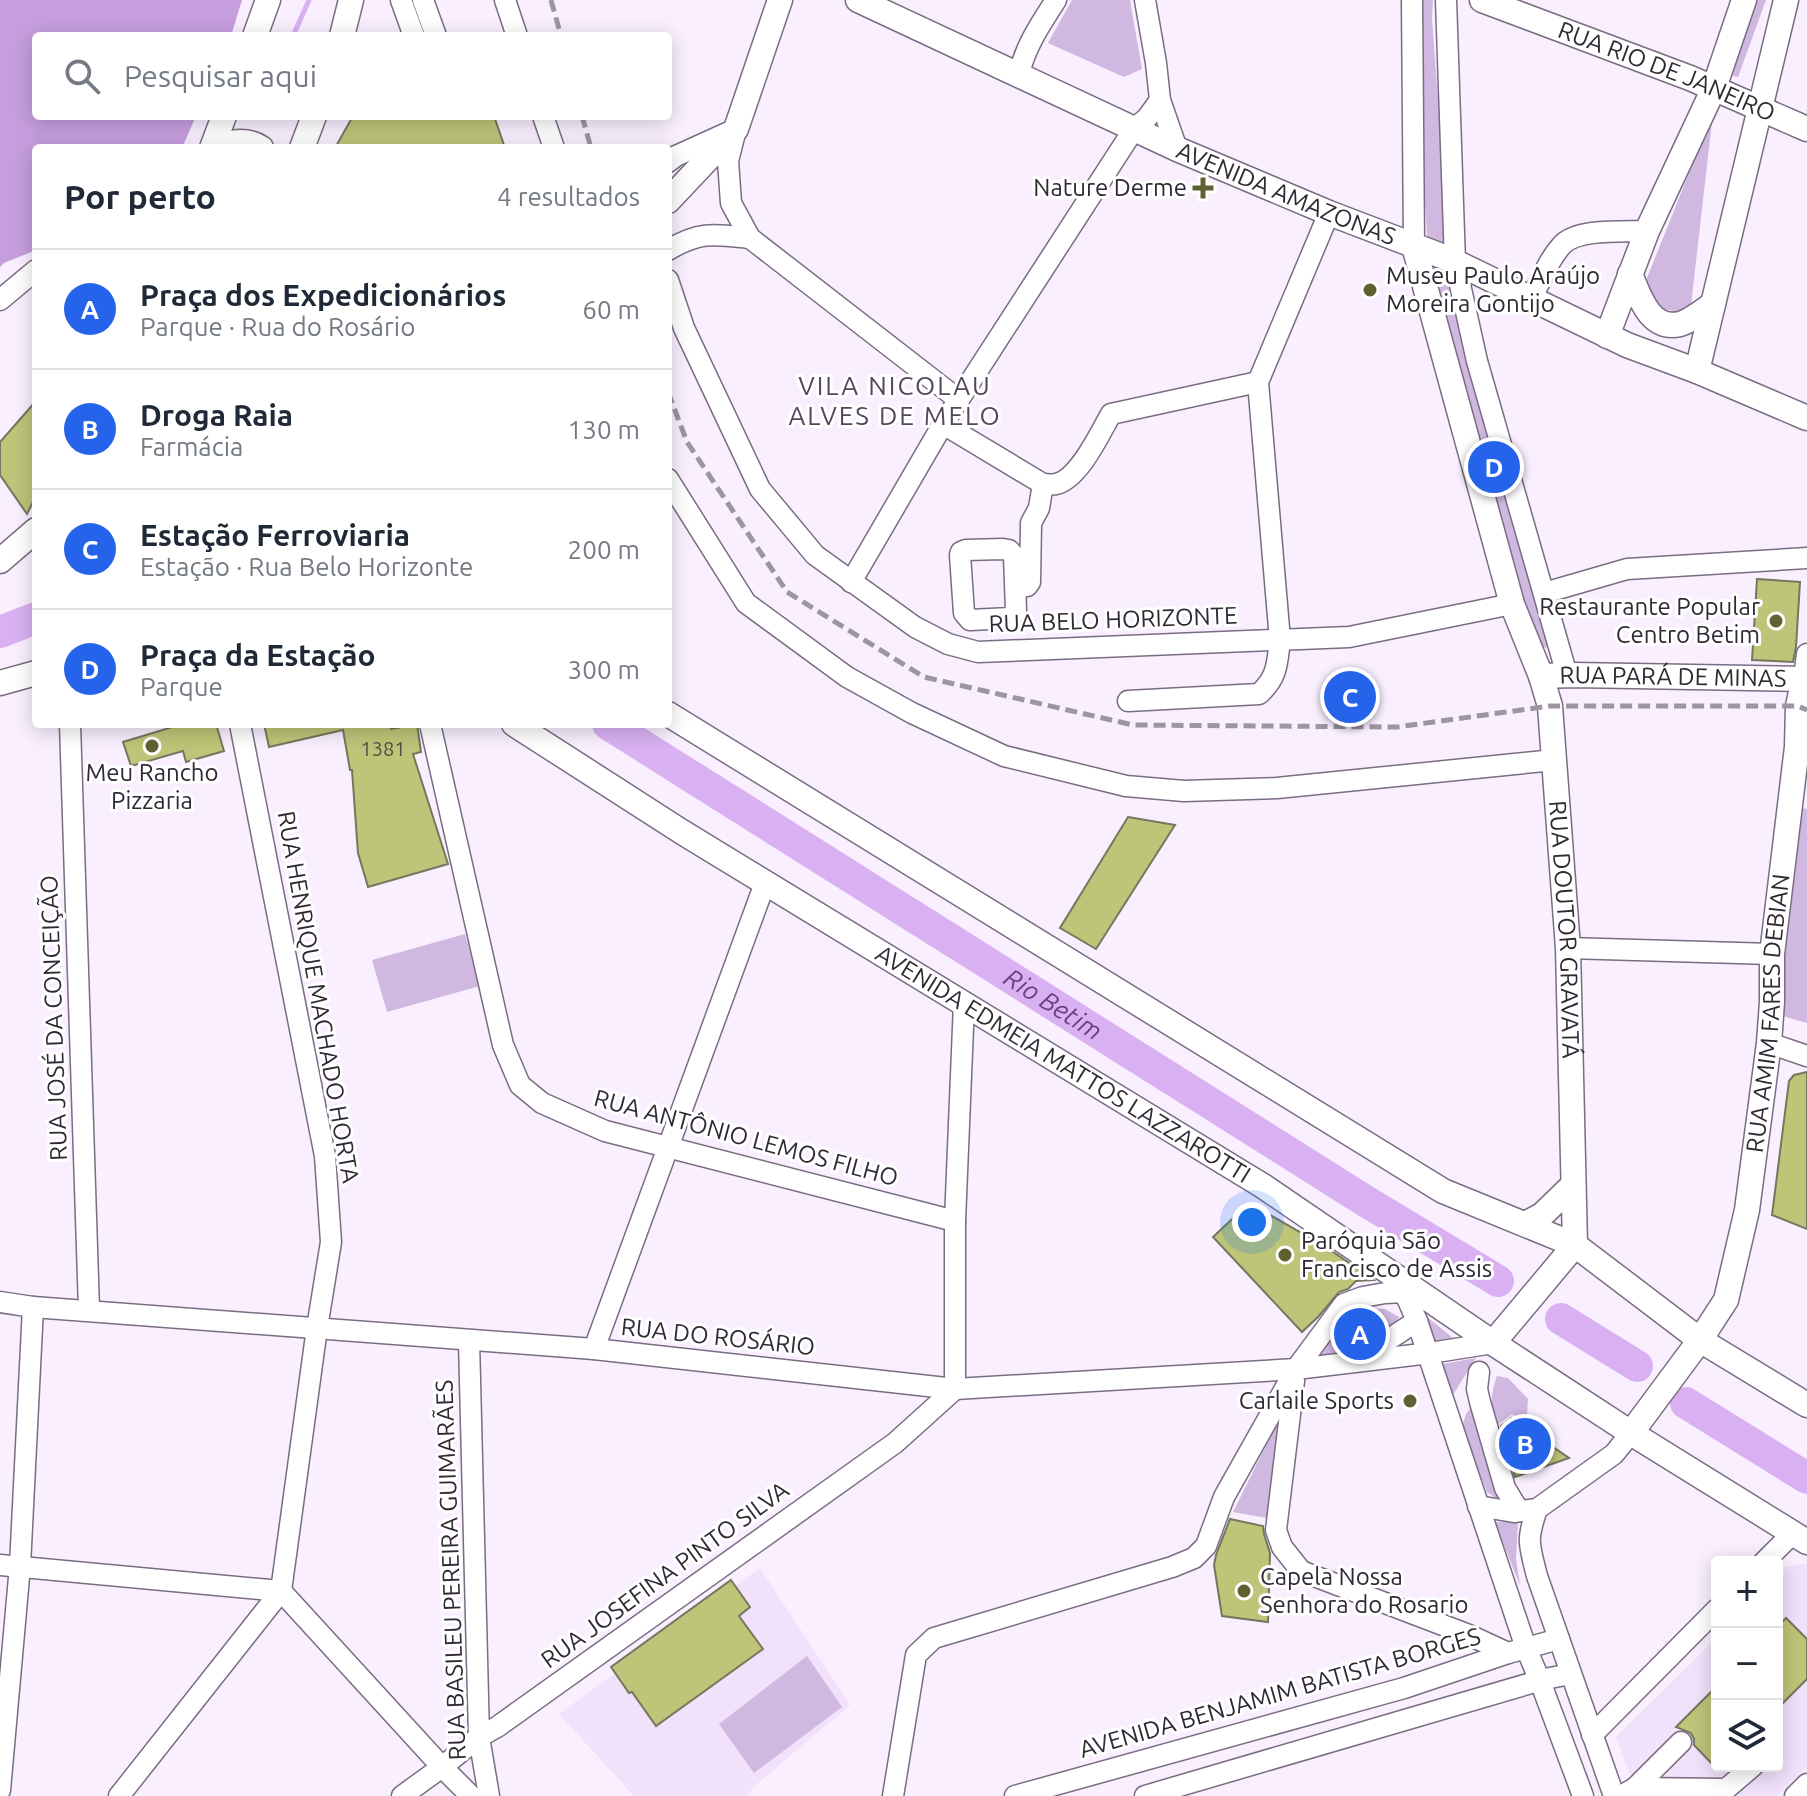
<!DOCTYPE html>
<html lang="pt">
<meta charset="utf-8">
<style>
body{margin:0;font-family:Ubuntu,sans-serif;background:#f6f6f7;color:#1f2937}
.controls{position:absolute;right:24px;bottom:24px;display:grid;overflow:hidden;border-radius:8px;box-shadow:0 4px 20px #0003}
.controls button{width:72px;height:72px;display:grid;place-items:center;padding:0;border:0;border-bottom:2px solid #e0e1e3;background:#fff;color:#1f2937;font:40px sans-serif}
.you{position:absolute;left:1252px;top:1222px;width:28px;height:28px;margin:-20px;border:6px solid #fff;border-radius:50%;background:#1a73e8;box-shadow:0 0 0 12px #1a73e833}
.badge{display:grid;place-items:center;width:52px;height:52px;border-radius:50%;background:#2563eb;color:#fff;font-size:26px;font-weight:700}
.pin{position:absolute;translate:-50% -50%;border:4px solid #fff;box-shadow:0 2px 8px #0006}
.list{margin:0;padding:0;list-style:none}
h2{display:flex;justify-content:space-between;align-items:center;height:104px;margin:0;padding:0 32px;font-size:34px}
h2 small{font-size:26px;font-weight:400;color:#747a83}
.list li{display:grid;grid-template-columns:52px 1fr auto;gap:24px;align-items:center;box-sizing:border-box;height:120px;padding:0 32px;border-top:2px solid #e0e1e3}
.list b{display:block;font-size:30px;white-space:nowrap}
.list p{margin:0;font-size:26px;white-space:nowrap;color:#747a83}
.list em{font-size:26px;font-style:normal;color:#747a83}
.icon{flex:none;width:44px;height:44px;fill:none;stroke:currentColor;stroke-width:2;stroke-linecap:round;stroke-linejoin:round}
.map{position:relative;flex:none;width:1807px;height:1796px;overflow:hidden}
.search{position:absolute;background:#fff;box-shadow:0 4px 20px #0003;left:32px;top:32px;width:640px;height:88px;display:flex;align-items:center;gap:20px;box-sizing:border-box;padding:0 28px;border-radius:8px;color:#747a83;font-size:30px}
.panel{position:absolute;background:#fff;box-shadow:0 4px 20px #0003;left:32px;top:144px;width:640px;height:584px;border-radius:8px}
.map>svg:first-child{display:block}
.built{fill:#f1e1fb}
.green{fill:#d0b8e0}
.forest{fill:#c69ede}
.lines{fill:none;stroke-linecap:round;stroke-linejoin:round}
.stream{stroke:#d9b1f2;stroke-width:5}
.river{stroke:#d9b1f2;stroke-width:32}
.building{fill:#bec478;stroke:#75775e;stroke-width:2}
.minor-casing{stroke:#7a6c83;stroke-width:23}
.major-casing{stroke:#7a6c83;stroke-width:27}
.minor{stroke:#fff;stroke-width:20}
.major{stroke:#fff;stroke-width:24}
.rail{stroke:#9d95a2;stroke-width:5;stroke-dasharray:12 6;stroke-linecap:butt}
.poi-dot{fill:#5f6230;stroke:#fff;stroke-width:3}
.labels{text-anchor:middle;stroke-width:6;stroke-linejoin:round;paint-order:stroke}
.number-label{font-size:20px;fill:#535044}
.street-label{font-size:24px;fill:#2f2933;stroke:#fff}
.poi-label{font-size:24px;fill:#2f2933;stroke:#fff;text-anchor:end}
.neighbourhood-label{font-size:26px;letter-spacing:2px;fill:#54475c;stroke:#fff}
.water-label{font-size:26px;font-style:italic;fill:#6f3d8a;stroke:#fff}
</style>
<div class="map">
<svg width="1807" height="1796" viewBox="0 0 1807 1796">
<rect width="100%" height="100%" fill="#f9efff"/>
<!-- built -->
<g class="built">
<polygon points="1805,1563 1807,1564 1807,1767 1777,1796 1638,1796 1616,1737 1717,1637 1717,1766 1777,1766 1777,1577 1787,1567"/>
<polygon points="760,1568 850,1705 757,1784 746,1796 634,1796 559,1714"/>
</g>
<!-- green -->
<g class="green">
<polygon points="1072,0 1130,0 1142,69 1124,77 1048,43"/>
<polygon points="1421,0 1433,0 1432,18 1452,288 1554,646 1537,649 1430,279 1425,204"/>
<polygon points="1752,0 1766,0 1738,77 1727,75"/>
<polygon points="1713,113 1691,305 1684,313 1652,307 1645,283"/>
<polygon points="1792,806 1807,809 1807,1023 1779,1015"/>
<polygon points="465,934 480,986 387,1012 372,960"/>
<path d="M1365 1308 1385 1309 1399 1317C1384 1345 1342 1354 1314 1362L1347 1319Z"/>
<polygon points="1417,1309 1453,1338 1430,1344"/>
<polygon points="1476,1358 1451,1398 1437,1365"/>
<path d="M1497 1376 1508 1378 1528 1399 1527 1415 1519 1418 1512 1414 1494 1427C1491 1407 1490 1395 1497 1376Z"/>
<polygon points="1472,1406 1502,1499 1497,1499 1487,1492 1462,1427 1466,1414"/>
<polygon points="1282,1413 1267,1518 1233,1512"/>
<polygon points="1495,1522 1518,1522 1516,1559 1520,1586"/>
<polygon points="807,1656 842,1707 754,1773 719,1724"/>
</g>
<!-- forest -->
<polygon class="forest" points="0,0 242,0 231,36 36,36 36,116 196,116 182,148 36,148 36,250 4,263 0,267"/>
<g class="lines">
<!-- stream -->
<polyline class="stream" points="293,36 309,0"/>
<!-- river -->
<g class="river">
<polyline points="0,632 36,618"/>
<path id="s1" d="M608 724 1367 1202 1498 1281"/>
<polyline points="1561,1319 1637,1366"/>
<polyline points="1686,1403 1807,1478"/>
</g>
</g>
<!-- building -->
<g class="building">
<polygon points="353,116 494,116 505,148 335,148"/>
<polygon points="36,401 36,496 27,514 0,475 0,442"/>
<polygon points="1757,579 1800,582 1796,647 1793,662 1752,660"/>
<polygon points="175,724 216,724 224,751 186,762 183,751 131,766 123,742 176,726"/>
<polygon points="264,724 390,724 391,729 417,724 421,752 413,754 448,864 368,887 358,853 352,770 350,770 343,730 269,747"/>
<polygon points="1128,817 1175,825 1096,949 1060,928"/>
<polygon points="1807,1072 1807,1229 1772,1215 1789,1081 1794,1075"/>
<polygon points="1249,1203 1326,1247 1374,1280 1356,1281 1348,1289 1339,1292 1319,1316 1302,1332 1213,1237"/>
<polygon points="1511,1418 1569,1458 1515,1477 1501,1426"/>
<polygon points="1230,1519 1263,1526 1264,1534 1270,1553 1268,1622 1222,1616 1214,1565 1216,1555"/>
<polygon points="731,1580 750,1607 739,1616 763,1649 656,1726 632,1692 629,1693 611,1667"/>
<polygon points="1786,1618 1807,1639 1807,1679 1777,1709 1777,1627"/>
<polygon points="1717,1686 1717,1769 1694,1745 1694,1739 1691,1733 1676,1727"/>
</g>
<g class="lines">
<defs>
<g id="minor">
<polyline points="401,0 414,36"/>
<polyline points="423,0 436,36"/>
<polyline points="505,0 517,36"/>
<polyline points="1145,0 1156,63 1160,100 1177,149"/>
<polyline points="1412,0 1414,246"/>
<polyline points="1446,0 1455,262 1477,361 1567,675"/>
<path d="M1019 74C1025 47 1041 23 1056 0"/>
<polyline points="543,116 554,148"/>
<polyline points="736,129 728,161 731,203 750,238 959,400"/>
<polyline points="668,162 676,156 729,132"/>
<path d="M668 250C700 231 714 234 750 238"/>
<polyline points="668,280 684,328 760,489 815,555 915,627 948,644 978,652 1349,637 1512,604"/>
<path d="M1531 299C1541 281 1548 260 1562 245 1578 228 1624 232 1647 231"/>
<polyline points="0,300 36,270"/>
<path d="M943 424 1043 484C1047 484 1052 485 1056 484 1079 479 1100 433 1111 414L1258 382"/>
<polyline points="668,479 746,603 847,677 912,713 1004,756 1126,786 1184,791 1277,788 1554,760"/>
<polygon points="1003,549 1009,550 1014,556 1016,611 1010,618 970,620 964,613 960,555 961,552 966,550"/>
<polyline points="851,582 943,424 1134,129 1147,118 1160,100"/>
<polyline points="1016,587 1027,586 1030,582 1031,523 1039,508 1043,484"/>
<polyline points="1544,593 1627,569 1807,558"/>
<polyline points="1804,678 1807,654"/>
<path d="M1128 701 1259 694C1278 677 1277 663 1280 640L1258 382 1329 213"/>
<polyline points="70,724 89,1310"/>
<polyline points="430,724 503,1045 520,1085 542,1103 605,1131 955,1221"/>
<polyline points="1568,948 1772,954"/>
<polyline points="1769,1043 1807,1056"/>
<polyline points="1399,1280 1417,1321 1526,1648 1540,1681 1583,1796"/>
<polyline points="0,1302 33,1307 594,1349 955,1389 1296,1369 1430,1353 1493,1343"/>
<polyline points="469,1341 479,1737 489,1796"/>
<polyline points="594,1349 765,883"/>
<polyline points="1360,1358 1417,1321"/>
<polyline points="1479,1372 1477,1389 1480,1402 1505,1488 1519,1511"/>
<polyline points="1294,1381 1276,1530 1282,1547 1301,1571 1469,1635 1508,1653"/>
<polyline points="1478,1506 1514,1512 1537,1509 1614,1454 1631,1433"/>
<path d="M1537 1509C1526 1541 1529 1544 1537 1576L1614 1796"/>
<polyline points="1764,1562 1793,1533"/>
<polyline points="0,1565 281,1591 442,1767 471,1796"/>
<polyline points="1592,1735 1717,1609"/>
<polyline points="1635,1788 1681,1742"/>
<polyline points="0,1790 20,1566 33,1307"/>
<polyline points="119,1796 281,1591 317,1328 331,1242 325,1156 240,724"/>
<polyline points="402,1796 442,1767 479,1737 497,1727 895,1443 955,1389 955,1221 964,1003"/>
<polyline points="893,1796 916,1655 934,1638 1172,1567 1194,1558 1206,1546 1224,1497 1296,1369 1344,1304 1363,1297 1385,1293 1405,1292"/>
<polyline points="1015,1796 1404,1688 1508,1653 1559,1639"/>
<polyline points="1145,1796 1545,1679 1570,1674"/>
<polyline points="1621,1796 1635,1788 1726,1789 1753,1766"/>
<polyline points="1795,1796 1807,1784"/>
</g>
<g id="major">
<path id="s2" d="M858 0 1177 149 1329 213 1447 258 1627 345 1697 371 1807 418"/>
<path id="s3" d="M1482 0 1690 78 1807 129"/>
<polyline points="255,36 268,0"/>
<polyline points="342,36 351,0"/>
<polyline points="212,148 224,116"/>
<path d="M221 148C231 140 250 140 261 148"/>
<polyline points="302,148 314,116"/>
<polyline points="668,201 736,129 780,0"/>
<path id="s4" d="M1414 246 1512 604 1541 676 1550 706 1568 948 1575 1245 1493 1343"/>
<path d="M1630 274C1639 295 1649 331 1680 324 1691 321 1703 311 1713 304"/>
<polyline points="1607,336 1647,231 1714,88 1744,0"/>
<polyline points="1697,371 1786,0"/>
<polyline points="0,561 36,530"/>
<path id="s5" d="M1541 676 1574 675 1807 679"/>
<polyline points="0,683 36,673"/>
<polyline points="668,714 1443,1191 1575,1245 1700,1340 1807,1405"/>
<path id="s6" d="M514 724 682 832 1263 1186 1493 1343 1631 1433 1807 1542"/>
<polyline points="1525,1224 1542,1215 1573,1185"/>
<path id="s7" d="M1631 1433 1700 1340 1726 1300 1747 1210 1769 1043 1772 1002V954L1797 747 1798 706 1804 678"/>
</g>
</defs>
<!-- minor casing -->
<use href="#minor" class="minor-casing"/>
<!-- major casing -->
<use href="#major" class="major-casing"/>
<!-- minor -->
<use href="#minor" class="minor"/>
<!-- major -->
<use href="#major" class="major"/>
<!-- rail -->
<g class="rail">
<polyline points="551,0 561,36"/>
<polyline points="582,116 591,148"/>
<polyline points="668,392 687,442 787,592 924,677 1133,725 1397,727 1550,706 1798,706 1807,710"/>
</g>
</g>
<!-- markers -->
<g class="poi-dot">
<path d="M1199 176h8v8h8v8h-8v8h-8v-8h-8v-8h8z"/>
<circle cx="1370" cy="290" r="8"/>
<circle cx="1776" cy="621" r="8"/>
<circle cx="152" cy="746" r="8"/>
<circle cx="1285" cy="1255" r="8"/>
<circle cx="1410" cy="1401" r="8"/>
<circle cx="1244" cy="1591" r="8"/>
</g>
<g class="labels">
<!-- number labels -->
<g class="number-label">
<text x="383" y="756">1381</text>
</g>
<!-- street labels -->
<g class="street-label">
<text dy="8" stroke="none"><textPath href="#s3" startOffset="198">RUA RIO DE JANEIRO</textPath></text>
<text dy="8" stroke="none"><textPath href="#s2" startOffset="470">AVENIDA AMAZONAS</textPath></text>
<text transform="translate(1113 620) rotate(-2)" y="8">RUA BELO HORIZONTE</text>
<text dy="8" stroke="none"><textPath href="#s5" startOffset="132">RUA PARÁ DE MINAS</textPath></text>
<text dy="8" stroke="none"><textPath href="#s4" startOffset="704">RUA DOUTOR GRAVATÁ</textPath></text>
<text transform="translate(318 997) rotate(80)" y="8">RUA HENRIQUE MACHADO HORTA</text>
<text dy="8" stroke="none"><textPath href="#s7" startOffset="454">RUA AMIM FARES DEBIAN</textPath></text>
<text transform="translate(54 1018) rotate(-92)" y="8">RUA JOSÉ DA CONCEIÇÃO</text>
<text dy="8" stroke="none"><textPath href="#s6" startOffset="646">AVENIDA EDMEIA MATTOS LAZZAROTTI</textPath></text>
<text transform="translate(746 1138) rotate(15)" y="8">RUA ANTÔNIO LEMOS FILHO</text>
<text transform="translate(718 1337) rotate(6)" y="8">RUA DO ROSÁRIO</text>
<text transform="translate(451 1570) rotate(-92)" y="8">RUA BASILEU PEREIRA GUIMARÃES</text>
<text transform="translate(665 1575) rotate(-36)" y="8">RUA JOSEFINA PINTO SILVA</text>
<text transform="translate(1280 1693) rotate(-16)" y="8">AVENIDA BENJAMIM BATISTA BORGES</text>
</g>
<!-- poi labels -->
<g class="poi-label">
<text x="1187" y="196">Nature Derme</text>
<text x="1386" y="284" text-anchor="start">Museu Paulo Araújo<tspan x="1386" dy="28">Moreira Gontijo</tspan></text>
<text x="1760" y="615">Restaurante Popular<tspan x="1760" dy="28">Centro Betim</tspan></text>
<text x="152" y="781" text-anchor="middle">Meu Rancho<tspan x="152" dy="28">Pizzaria</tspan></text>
<text x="1301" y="1249" text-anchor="start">Paróquia São<tspan x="1301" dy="28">Francisco de Assis</tspan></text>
<text x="1394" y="1409">Carlaile Sports</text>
<text x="1260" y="1585" text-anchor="start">Capela Nossa<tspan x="1260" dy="28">Senhora do Rosario</tspan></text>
</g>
<!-- neighbourhood labels -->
<g class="neighbourhood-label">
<text x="895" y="395">VILA NICOLAU<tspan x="895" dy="30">ALVES DE MELO</tspan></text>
</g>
<!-- water labels -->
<g class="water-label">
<text dy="9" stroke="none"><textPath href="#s1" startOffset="526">Rio Betim</textPath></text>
</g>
</g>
</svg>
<div class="controls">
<button>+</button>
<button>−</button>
<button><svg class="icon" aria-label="layers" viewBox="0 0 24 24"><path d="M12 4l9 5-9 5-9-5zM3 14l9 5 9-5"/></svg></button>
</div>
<div class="you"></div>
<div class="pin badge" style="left:1360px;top:1334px">A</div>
<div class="pin badge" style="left:1525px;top:1444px">B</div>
<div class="pin badge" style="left:1350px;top:697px">C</div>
<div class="pin badge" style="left:1494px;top:467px">D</div>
<div class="search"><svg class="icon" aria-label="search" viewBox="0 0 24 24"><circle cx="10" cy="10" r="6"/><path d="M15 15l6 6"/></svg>Pesquisar aqui</div>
<section class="panel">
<h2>Por perto<small>4 resultados</small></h2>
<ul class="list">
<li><span class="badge">A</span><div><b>Praça dos Expedicionários</b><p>Parque · Rua do Rosário</p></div><em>60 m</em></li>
<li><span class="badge">B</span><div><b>Droga Raia</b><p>Farmácia</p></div><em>130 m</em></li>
<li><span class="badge">C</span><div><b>Estação Ferroviaria</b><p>Estação · Rua Belo Horizonte</p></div><em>200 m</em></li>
<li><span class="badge">D</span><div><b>Praça da Estação</b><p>Parque</p></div><em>300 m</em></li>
</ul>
</section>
</div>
